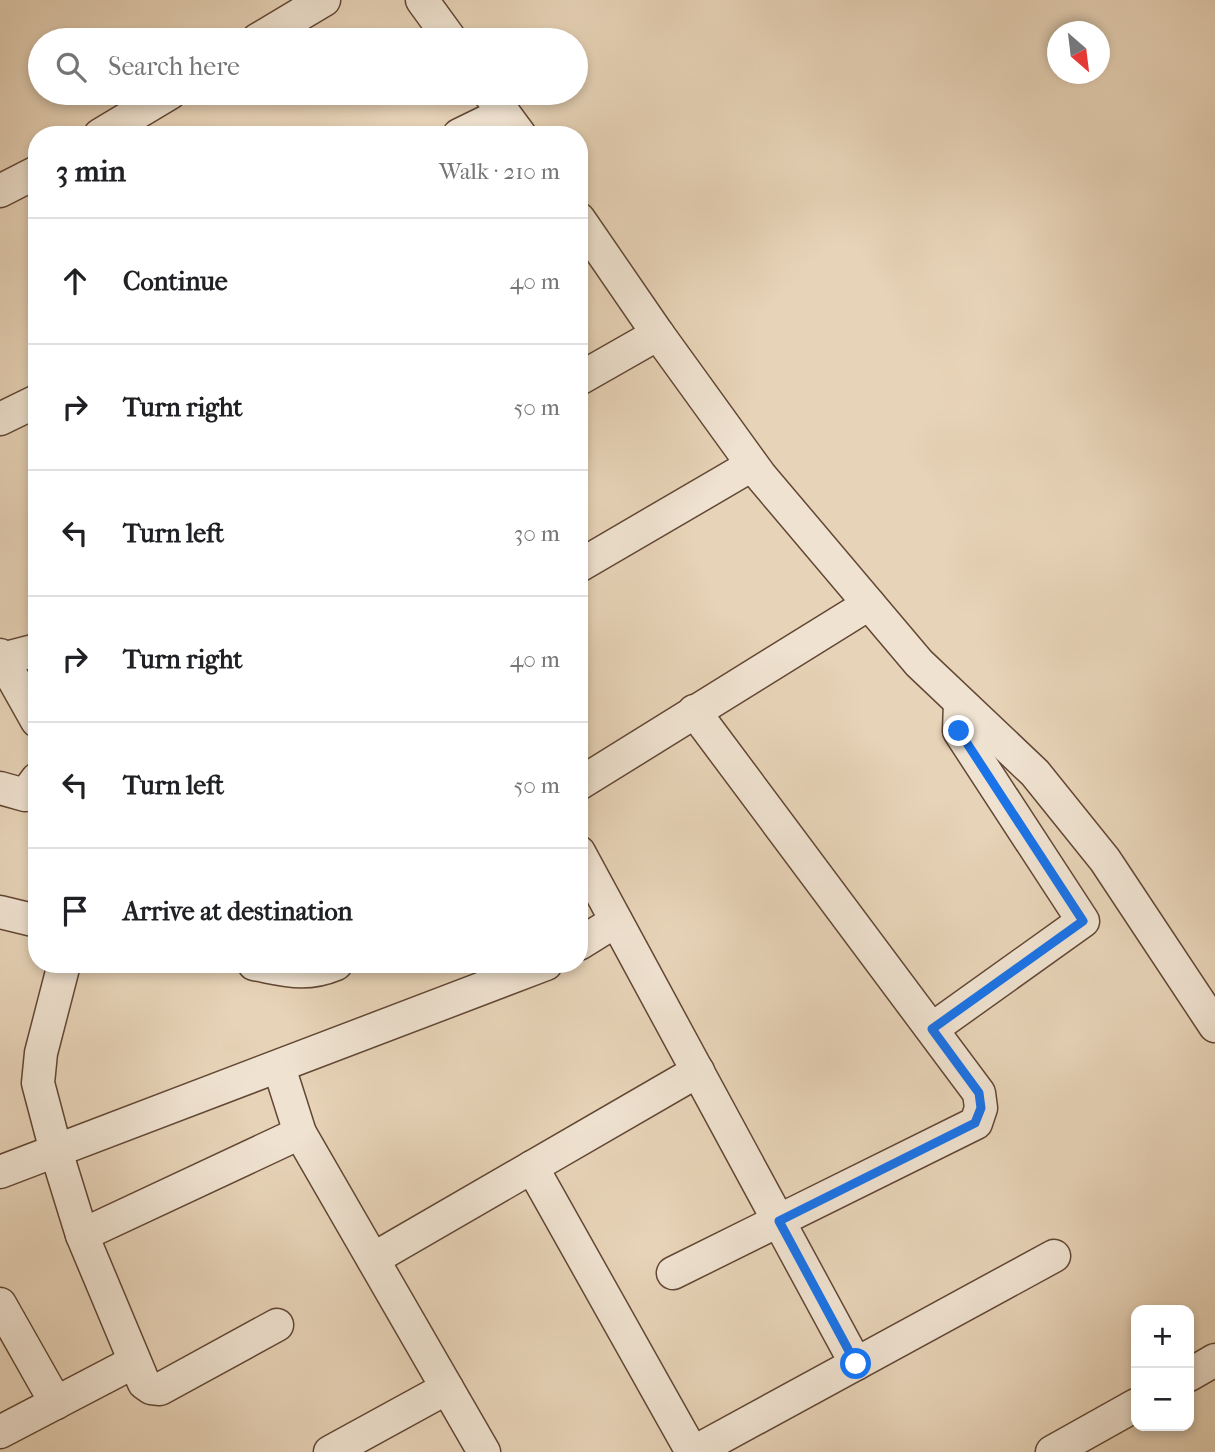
<!DOCTYPE html>
<meta charset="utf-8">
<style>
body{margin:0;font-family:"IM FELL French Canon",serif;background:#f6f6f6;color:#202124}
.controls{position:absolute;right:21px;bottom:21px;display:grid;overflow:hidden;border-radius:14px;box-shadow:0 4px 10px #0003}
.controls button{width:63px;height:63px;display:grid;place-items:center;padding:0;border:0;border-bottom:2px solid #e0e0e0;background:#fff;color:#202124;font:35px sans-serif}
.compass{position:absolute;left:1047px;top:21px;width:63px;height:63px;border-radius:50%;background:#fff;box-shadow:0 4px 10px #0003;rotate:152deg}
.stop{position:absolute;width:21px;height:21px;margin:-16px;border:5px solid #1a73e8;border-radius:50%;background:#fff}
.stop.end{background:#1a73e8;border-color:#fff;box-shadow:0 2px 7px #0008}
.list{margin:0;padding:0;list-style:none}
h2{display:flex;justify-content:space-between;align-items:center;height:91px;margin:0;padding:0 28px;font-size:30px}
h2 small{font-size:23px;font-weight:400;color:#757577}
.list li{display:grid;grid-template-columns:46px 1fr auto;gap:21px;align-items:center;box-sizing:border-box;height:126px;padding:0 28px;border-top:2px solid #e0e0e0}
.list b{display:block;font-size:26px;white-space:nowrap}
.list em{font-size:23px;font-style:normal;color:#757577}
.icon{flex:none;width:38px;height:38px;fill:none;stroke:currentColor;stroke-width:2;stroke-linecap:round;stroke-linejoin:round}
.map{position:relative;flex:none;width:1215px;height:1452px;overflow:hidden}
.search{position:absolute;background:#fff;box-shadow:0 4px 10px #0003;left:28px;top:28px;width:560px;height:77px;display:flex;align-items:center;gap:18px;box-sizing:border-box;padding:0 24px;border-radius:38px;color:#757577;font-size:26px}
.panel{position:absolute;background:#fff;box-shadow:0 4px 10px #0003;left:28px;top:126px;width:560px;height:847px;border-radius:28px}
.map>svg:first-child{display:block}
.lines{fill:none;stroke-linecap:round;stroke-linejoin:round}
.minor-casing{stroke:#624735;stroke-width:35}
.minor{stroke:#efe2d0;stroke-width:32}
.route{stroke:#1a73e8;stroke-width:9}
</style>
<div class="map">
<svg width="1215" height="1452" viewBox="0 0 1215 1452">
<rect width="100%" height="100%" fill="#e7d3b7"/>
<filter id="stains"><feTurbulence type="fractalNoise" baseFrequency=".00286" numOctaves="4"/><feColorMatrix values="0 0 0 0 .2 0 0 0 0 .09 0 0 0 0 .02 0 0 0 .5 -.17"/></filter>
<radialGradient id="worn" r=".72"><stop offset=".6" stop-color="#630" stop-opacity="0"/><stop offset="1" stop-color="#630" stop-opacity=".3"/></radialGradient>
<g class="lines">
<defs>
<g id="minor">
<polyline points="422,0 451,40"/>
<polyline points="257,40 324,0"/>
<polyline points="489,93 520,135"/>
<polyline points="100,135 170,93"/>
<polyline points="459,135 504,113"/>
<polyline points="0,191 37,172"/>
<polyline points="579,219 658,334 760,475 919,663 1035,773 1105,860 1215,1026"/>
<polyline points="579,379 658,334"/>
<polyline points="0,419 37,401"/>
<polyline points="579,566 752,465"/>
<polyline points="0,655 37,721"/>
<polyline points="2,659 37,650"/>
<polyline points="579,784 869,604"/>
<polyline points="0,788 25,795 37,779"/>
<polyline points="579,852 856,1364"/>
<polyline points="0,912 37,921"/>
<polyline points="579,944 616,921"/>
<polyline points="64,964 41,1053 38,1083 56,1151 82,1235 144,1383 151,1388 160,1389 277,1325"/>
<path d="M254 964C286 970 305 977 336 964"/>
<polyline points="932,1029 1083,921 959,731 960,703"/>
<polyline points="279,1067 300,1133 484,1452"/>
<polyline points="532,1167 692,1452"/>
<polyline points="0,1172 546,964"/>
<polyline points="82,1235 300,1133"/>
<polyline points="373,1259 698,1071"/>
<polyline points="673,1273 976,1123 981,1108 979,1093 694,711"/>
<polyline points="0,1304 56,1403"/>
<polyline points="1189,1375 1215,1360"/>
<polyline points="0,1432 134,1362"/>
<polyline points="330,1452 447,1388"/>
<polyline points="694,1452 1054,1256"/>
<polyline points="1052,1452 1136,1405"/>
</g>
</defs>
<!-- minor casing -->
<use href="#minor" class="minor-casing"/>
<!-- minor -->
<use href="#minor" class="minor"/>
</g>
<g class="lines">
<!-- route -->
<polyline class="route" points="856,1364 779,1221 975,1123 981,1108 979,1093 932,1029 1083,921 959,731"/>
</g>
<rect width="100%" height="100%" filter="url(#stains)"/>
<rect width="100%" height="100%" fill="url(#worn)"/>
</svg>
<div class="controls">
<button>+</button>
<button>−</button>
</div>
<svg class="compass" viewBox="-18 -18 36 36"><path d="M0-13l5 13h-10z" fill="#e53935"/><path d="M0 13l5-13h-10z" fill="#757577"/></svg>
<div class="stop" style="left:856px;top:1364px"></div>
<div class="stop end" style="left:959px;top:731px"></div>
<div class="search"><svg class="icon" aria-label="search" viewBox="0 0 24 24"><circle cx="10" cy="10" r="6"/><path d="M15 15l6 6"/></svg>Search here</div>
<section class="panel">
<h2>3 min<small>Walk · 210 m</small></h2>
<ul class="list">
<li><svg class="icon" aria-label="ahead" viewBox="0 0 24 24"><path d="M12 20V5M6 11l6-6 6 6"/></svg><div><b>Continue</b></div><em>40 m</em></li>
<li><svg class="icon" aria-label="right" viewBox="0 0 24 24"><path d="M7 20v-9h11M14 6l5 5-5 5"/></svg><div><b>Turn right</b></div><em>50 m</em></li>
<li><svg class="icon" aria-label="left" viewBox="0 0 24 24"><path d="M17 20v-9H6M10 6l-5 5 5 5"/></svg><div><b>Turn left</b></div><em>30 m</em></li>
<li><svg class="icon" aria-label="right" viewBox="0 0 24 24"><path d="M7 20v-9h11M14 6l5 5-5 5"/></svg><div><b>Turn right</b></div><em>40 m</em></li>
<li><svg class="icon" aria-label="left" viewBox="0 0 24 24"><path d="M17 20v-9H6M10 6l-5 5 5 5"/></svg><div><b>Turn left</b></div><em>50 m</em></li>
<li><svg class="icon" aria-label="arrive" viewBox="0 0 24 24"><path d="M6 21V4h12l-3 4 3 4H6"/></svg><div><b>Arrive at destination</b></div></li>
</ul>
</section>
</div>
